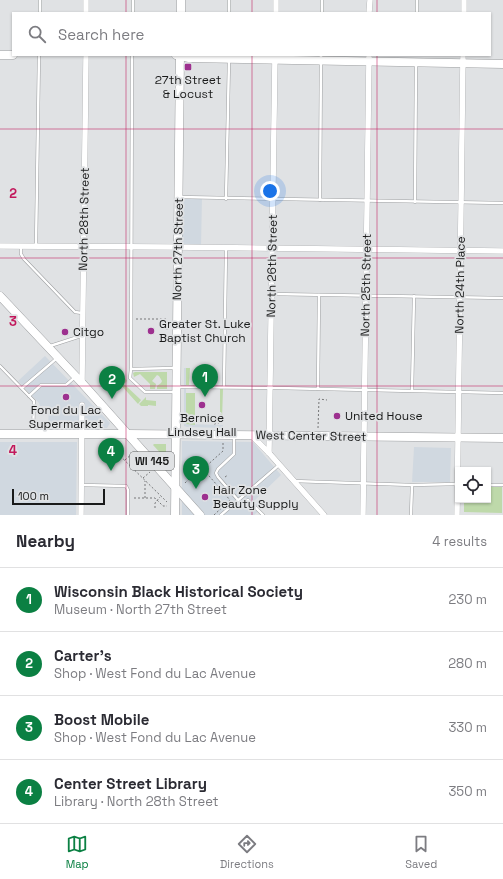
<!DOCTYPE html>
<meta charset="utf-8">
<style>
body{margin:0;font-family:"Space Grotesk",sans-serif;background:#f7f7f7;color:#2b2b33}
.controls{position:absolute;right:12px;bottom:12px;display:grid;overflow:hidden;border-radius:0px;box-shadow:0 1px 3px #0004}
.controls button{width:36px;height:36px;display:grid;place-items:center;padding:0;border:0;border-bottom:1px solid #e1e1e2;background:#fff;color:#2b2b33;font:20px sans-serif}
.scale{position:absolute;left:12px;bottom:10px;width:93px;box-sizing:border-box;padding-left:4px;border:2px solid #191a1a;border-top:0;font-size:11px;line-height:14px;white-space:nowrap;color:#191a1a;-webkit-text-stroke:3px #e0e2e4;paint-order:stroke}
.you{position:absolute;left:270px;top:191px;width:14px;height:14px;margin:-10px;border:3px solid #fff;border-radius:50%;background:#1a73e8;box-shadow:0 0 0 6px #1a73e833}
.badge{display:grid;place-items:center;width:26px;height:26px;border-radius:50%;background:#0b8043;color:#fff;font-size:13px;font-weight:700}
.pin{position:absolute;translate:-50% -33px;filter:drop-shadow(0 1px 2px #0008)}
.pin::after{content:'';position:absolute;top:21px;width:14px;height:12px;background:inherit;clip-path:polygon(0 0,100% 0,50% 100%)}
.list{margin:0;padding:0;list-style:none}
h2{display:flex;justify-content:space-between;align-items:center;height:52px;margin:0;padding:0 16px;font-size:17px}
h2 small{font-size:13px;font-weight:400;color:#7c7c81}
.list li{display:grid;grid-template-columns:26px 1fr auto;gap:12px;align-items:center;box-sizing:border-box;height:64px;padding:0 16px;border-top:1px solid #e1e1e2}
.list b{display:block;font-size:15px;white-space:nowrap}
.list p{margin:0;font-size:13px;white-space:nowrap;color:#7c7c81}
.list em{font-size:13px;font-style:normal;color:#7c7c81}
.icon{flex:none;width:22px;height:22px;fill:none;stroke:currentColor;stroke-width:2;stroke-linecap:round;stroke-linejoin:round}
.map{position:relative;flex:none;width:503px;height:515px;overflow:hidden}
.search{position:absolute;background:#fff;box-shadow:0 1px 3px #0004;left:12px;right:12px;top:12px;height:44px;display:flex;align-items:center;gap:10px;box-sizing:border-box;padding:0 14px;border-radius:0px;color:#7c7c81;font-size:15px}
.sheet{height:308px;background:#fff}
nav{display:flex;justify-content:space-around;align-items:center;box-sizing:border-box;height:56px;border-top:1px solid #e1e1e2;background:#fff;font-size:11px;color:#7c7c81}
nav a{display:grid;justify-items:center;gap:2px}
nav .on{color:#0b8043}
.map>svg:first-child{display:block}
.built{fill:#d0d8e0}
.green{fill:#bed9aa}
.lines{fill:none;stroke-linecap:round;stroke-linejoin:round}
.lane-casing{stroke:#9d9fa1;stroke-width:3.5}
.street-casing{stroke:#9d9fa1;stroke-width:6}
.secondary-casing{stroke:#9d9fa1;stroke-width:9}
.primary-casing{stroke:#9d9fa1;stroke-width:9}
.path{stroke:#767778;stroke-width:1;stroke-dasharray:2 2;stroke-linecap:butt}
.lane{stroke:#fff;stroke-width:2.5}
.street{stroke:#fff;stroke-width:5.5}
.secondary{stroke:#fff;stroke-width:8}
.primary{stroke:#fff;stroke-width:8}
.grid{fill:none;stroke:#c2185b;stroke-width:1;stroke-opacity:0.55}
.poi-dot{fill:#9d308f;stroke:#e0e2e4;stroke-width:1.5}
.labels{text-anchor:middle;stroke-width:3.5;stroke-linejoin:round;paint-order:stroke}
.shield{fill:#e0e2e4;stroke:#555657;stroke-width:1}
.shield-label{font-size:11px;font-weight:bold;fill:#191a1a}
.poi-label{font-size:12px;fill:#191a1a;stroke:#e0e2e4;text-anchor:start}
.street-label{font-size:12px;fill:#191a1a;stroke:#e0e2e4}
.grid-label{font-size:13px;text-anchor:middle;font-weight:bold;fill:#c2185b;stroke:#e0e2e4;stroke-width:3.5;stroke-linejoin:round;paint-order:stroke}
</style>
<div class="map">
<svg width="503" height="515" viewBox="0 0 503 515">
<rect width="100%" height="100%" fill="#e0e2e4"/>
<!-- built -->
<g class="built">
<polygon points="179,197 202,198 201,247 178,247"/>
<polygon points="45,356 110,423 107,428 48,427 49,406 40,406 39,403 18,381"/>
<polygon points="184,368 186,368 186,424 223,425 223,428 187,427 184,426"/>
<polygon points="182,441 253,442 281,475 254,501 261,509 254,515 182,515"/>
<polygon points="0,442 77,442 76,515 0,515"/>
<polygon points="414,447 451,448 450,482 412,482"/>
</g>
<!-- green -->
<g class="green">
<polygon points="186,368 190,368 189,385 186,385"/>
<polygon points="135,372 167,372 167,389 157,389 157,386 161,383 162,381 159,376 157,375 152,381 156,384 155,389 150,389 150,384 140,374 134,377 133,373"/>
<polygon points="126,379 127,381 124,384 141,400 138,404 120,384 125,381 124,380"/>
<polygon points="220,389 223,389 222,420 220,420 220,414 222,414 221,412 220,412"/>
<polygon points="186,393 195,393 195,425 186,424"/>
<polygon points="146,397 146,400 156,401 156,406 148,405 148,406 141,406 139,404"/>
<polygon points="154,444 166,444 166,459 153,445"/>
<polygon points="488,487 502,487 502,513 464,512 464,500 488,500"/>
</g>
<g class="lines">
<defs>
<g id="lane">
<polyline points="40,13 40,0"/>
<polyline points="133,13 133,0"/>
<polyline points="229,13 229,0"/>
<polyline points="322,13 322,0"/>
<polyline points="417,13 417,0"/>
<polyline points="132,55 131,369 174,368"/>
<polyline points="179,197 503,203"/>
<polyline points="226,199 229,61"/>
<polyline points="320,200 321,55"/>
<polyline points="415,202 416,64"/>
<polyline points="36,246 39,55"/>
<polyline points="21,247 21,254 24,259 75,312 82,313"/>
<polyline points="272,294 503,298"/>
<polyline points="50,346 81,336"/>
<polyline points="0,366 34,401 33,433"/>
<polyline points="131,369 130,378 145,392 175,392"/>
<polyline points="178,387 277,388 503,393"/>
<polyline points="224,387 226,248"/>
<polyline points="22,388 56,359"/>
<polyline points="318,389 319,295"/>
<polyline points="412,391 414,296"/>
<polyline points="29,396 41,385 66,385 74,378"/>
<polyline points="234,437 234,454 218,469 216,473 218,477 238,500"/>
<polyline points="294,481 412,485 457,484"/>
<polyline points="82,485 126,486 128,490 128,515"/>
<polyline points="488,485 503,485"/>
<polyline points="248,500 263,515"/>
<polyline points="221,515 279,465"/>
<polyline points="411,515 412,485"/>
</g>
<g id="street">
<polyline points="86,13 86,0"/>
<polyline points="276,13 276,0"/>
<polyline points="369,13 370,0"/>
<polyline points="464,13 464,0"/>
<polyline points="0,246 170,247 503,251"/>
<polyline points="82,383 86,55"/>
<polyline points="251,435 269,453 324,515"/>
<polyline points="269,453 275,55"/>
<polyline points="81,515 82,405"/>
<polyline points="363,515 369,55"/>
<polyline points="457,515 463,55"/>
</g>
<g id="secondary">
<polyline points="181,13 181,0"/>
<polyline points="0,55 13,55"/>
<polyline points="176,55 189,58 503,64"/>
<polyline points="0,434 128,434 503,438"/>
<polyline points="175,515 180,55"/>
</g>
<polyline id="primary" points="0,296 82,383 200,515"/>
</defs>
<!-- lane casing -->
<use href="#lane" class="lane-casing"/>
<!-- street casing -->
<use href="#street" class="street-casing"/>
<!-- secondary casing -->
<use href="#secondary" class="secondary-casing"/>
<!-- primary casing -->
<use href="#primary" class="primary-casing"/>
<!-- path -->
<g class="path">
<polyline points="136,319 166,319 166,329 169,329"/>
<polyline points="214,424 219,423"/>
<polyline points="318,428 319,399 327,400"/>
<polyline points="109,445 167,502"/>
<polyline points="125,460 133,453"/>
<polyline points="225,477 228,475"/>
<polyline points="143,478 150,472"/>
<polyline points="185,483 198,470 202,469"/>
<polyline points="134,498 155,498 163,506 167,506"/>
<polyline points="145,498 145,481"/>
<polyline points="155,508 155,503 160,497"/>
<polyline points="214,515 230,500 203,469 223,451 223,443"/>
</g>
<!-- lane -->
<use href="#lane" class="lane"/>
<!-- street -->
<use href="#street" class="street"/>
<!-- secondary -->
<use href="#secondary" class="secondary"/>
<!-- primary -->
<use href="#primary" class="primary"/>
</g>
<!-- grid -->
<path class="grid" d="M126 0V13M252 0V13M377 0V13M126 55V515M252 55V515M377 55V515M0 129H503M0 258H503M0 386H503"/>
<!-- markers -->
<g class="poi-dot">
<rect x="184" y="63" width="8" height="8" rx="2"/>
<circle cx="151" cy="331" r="4"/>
<circle cx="65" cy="332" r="4"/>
<circle cx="66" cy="397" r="4"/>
<circle cx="202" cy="405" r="4"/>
<circle cx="337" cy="416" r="4"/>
<circle cx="205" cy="497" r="4"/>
</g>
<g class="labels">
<!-- shield labels -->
<rect class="shield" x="130" y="452" width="44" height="18" rx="3"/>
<g class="shield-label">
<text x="152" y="465">WI 145</text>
</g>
<!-- poi labels -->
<g class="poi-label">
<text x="188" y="84" text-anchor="middle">27th Street<tspan x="188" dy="14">&amp; Locust</tspan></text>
<text x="159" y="328">Greater St. Luke<tspan x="159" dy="14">Baptist Church</tspan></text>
<text x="73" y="336">Citgo</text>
<text x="66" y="414" text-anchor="middle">Fond du Lac<tspan x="66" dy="14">Supermarket</tspan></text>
<text x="345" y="420">United House</text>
<text x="202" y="422" text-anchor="middle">Bernice<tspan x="202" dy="14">Lindsey Hall</tspan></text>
<text x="213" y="494">Hair Zone<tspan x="213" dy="14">Beauty Supply</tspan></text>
</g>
<!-- street labels -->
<g class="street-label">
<text transform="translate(84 219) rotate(-89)" y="4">North 28th Street</text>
<text transform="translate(178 249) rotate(-89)" y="4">North 27th Street</text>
<text transform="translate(272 266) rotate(-89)" y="4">North 26th Street</text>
<text transform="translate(366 285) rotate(-89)" y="4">North 25th Street</text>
<text transform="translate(460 285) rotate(-89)" y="4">North 24th Place</text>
<text transform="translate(311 436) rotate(1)" y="4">West Center Street</text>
</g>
</g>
<g class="grid-label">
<text x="13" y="198">2</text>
<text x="13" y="326">3</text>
<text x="13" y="455">4</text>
</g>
</svg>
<div class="controls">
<button><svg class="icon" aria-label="locate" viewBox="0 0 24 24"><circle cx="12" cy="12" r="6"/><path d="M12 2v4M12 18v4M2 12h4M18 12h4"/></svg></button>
</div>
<div class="scale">100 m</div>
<div class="you"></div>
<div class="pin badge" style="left:205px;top:397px">1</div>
<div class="pin badge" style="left:112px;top:399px">2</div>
<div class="pin badge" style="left:196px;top:489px">3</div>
<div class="pin badge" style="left:111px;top:471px">4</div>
<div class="search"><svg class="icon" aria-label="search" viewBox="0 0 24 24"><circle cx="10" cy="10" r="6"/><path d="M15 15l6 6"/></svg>Search here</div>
</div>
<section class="sheet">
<h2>Nearby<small>4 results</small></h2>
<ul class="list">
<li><span class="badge">1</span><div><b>Wisconsin Black Historical Society</b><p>Museum · North 27th Street</p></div><em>230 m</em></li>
<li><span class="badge">2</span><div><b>Carter's</b><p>Shop · West Fond du Lac Avenue</p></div><em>280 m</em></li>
<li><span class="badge">3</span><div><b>Boost Mobile</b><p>Shop · West Fond du Lac Avenue</p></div><em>330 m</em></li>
<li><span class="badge">4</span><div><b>Center Street Library</b><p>Library · North 28th Street</p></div><em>350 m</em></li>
</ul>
</section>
<nav>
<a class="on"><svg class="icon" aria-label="map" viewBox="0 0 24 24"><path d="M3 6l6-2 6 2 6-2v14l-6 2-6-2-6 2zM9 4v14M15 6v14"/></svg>Map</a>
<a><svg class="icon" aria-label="directions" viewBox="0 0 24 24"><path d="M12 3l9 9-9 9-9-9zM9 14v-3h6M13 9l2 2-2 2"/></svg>Directions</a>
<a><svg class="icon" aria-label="saved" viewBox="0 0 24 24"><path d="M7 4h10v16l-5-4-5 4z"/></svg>Saved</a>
</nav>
